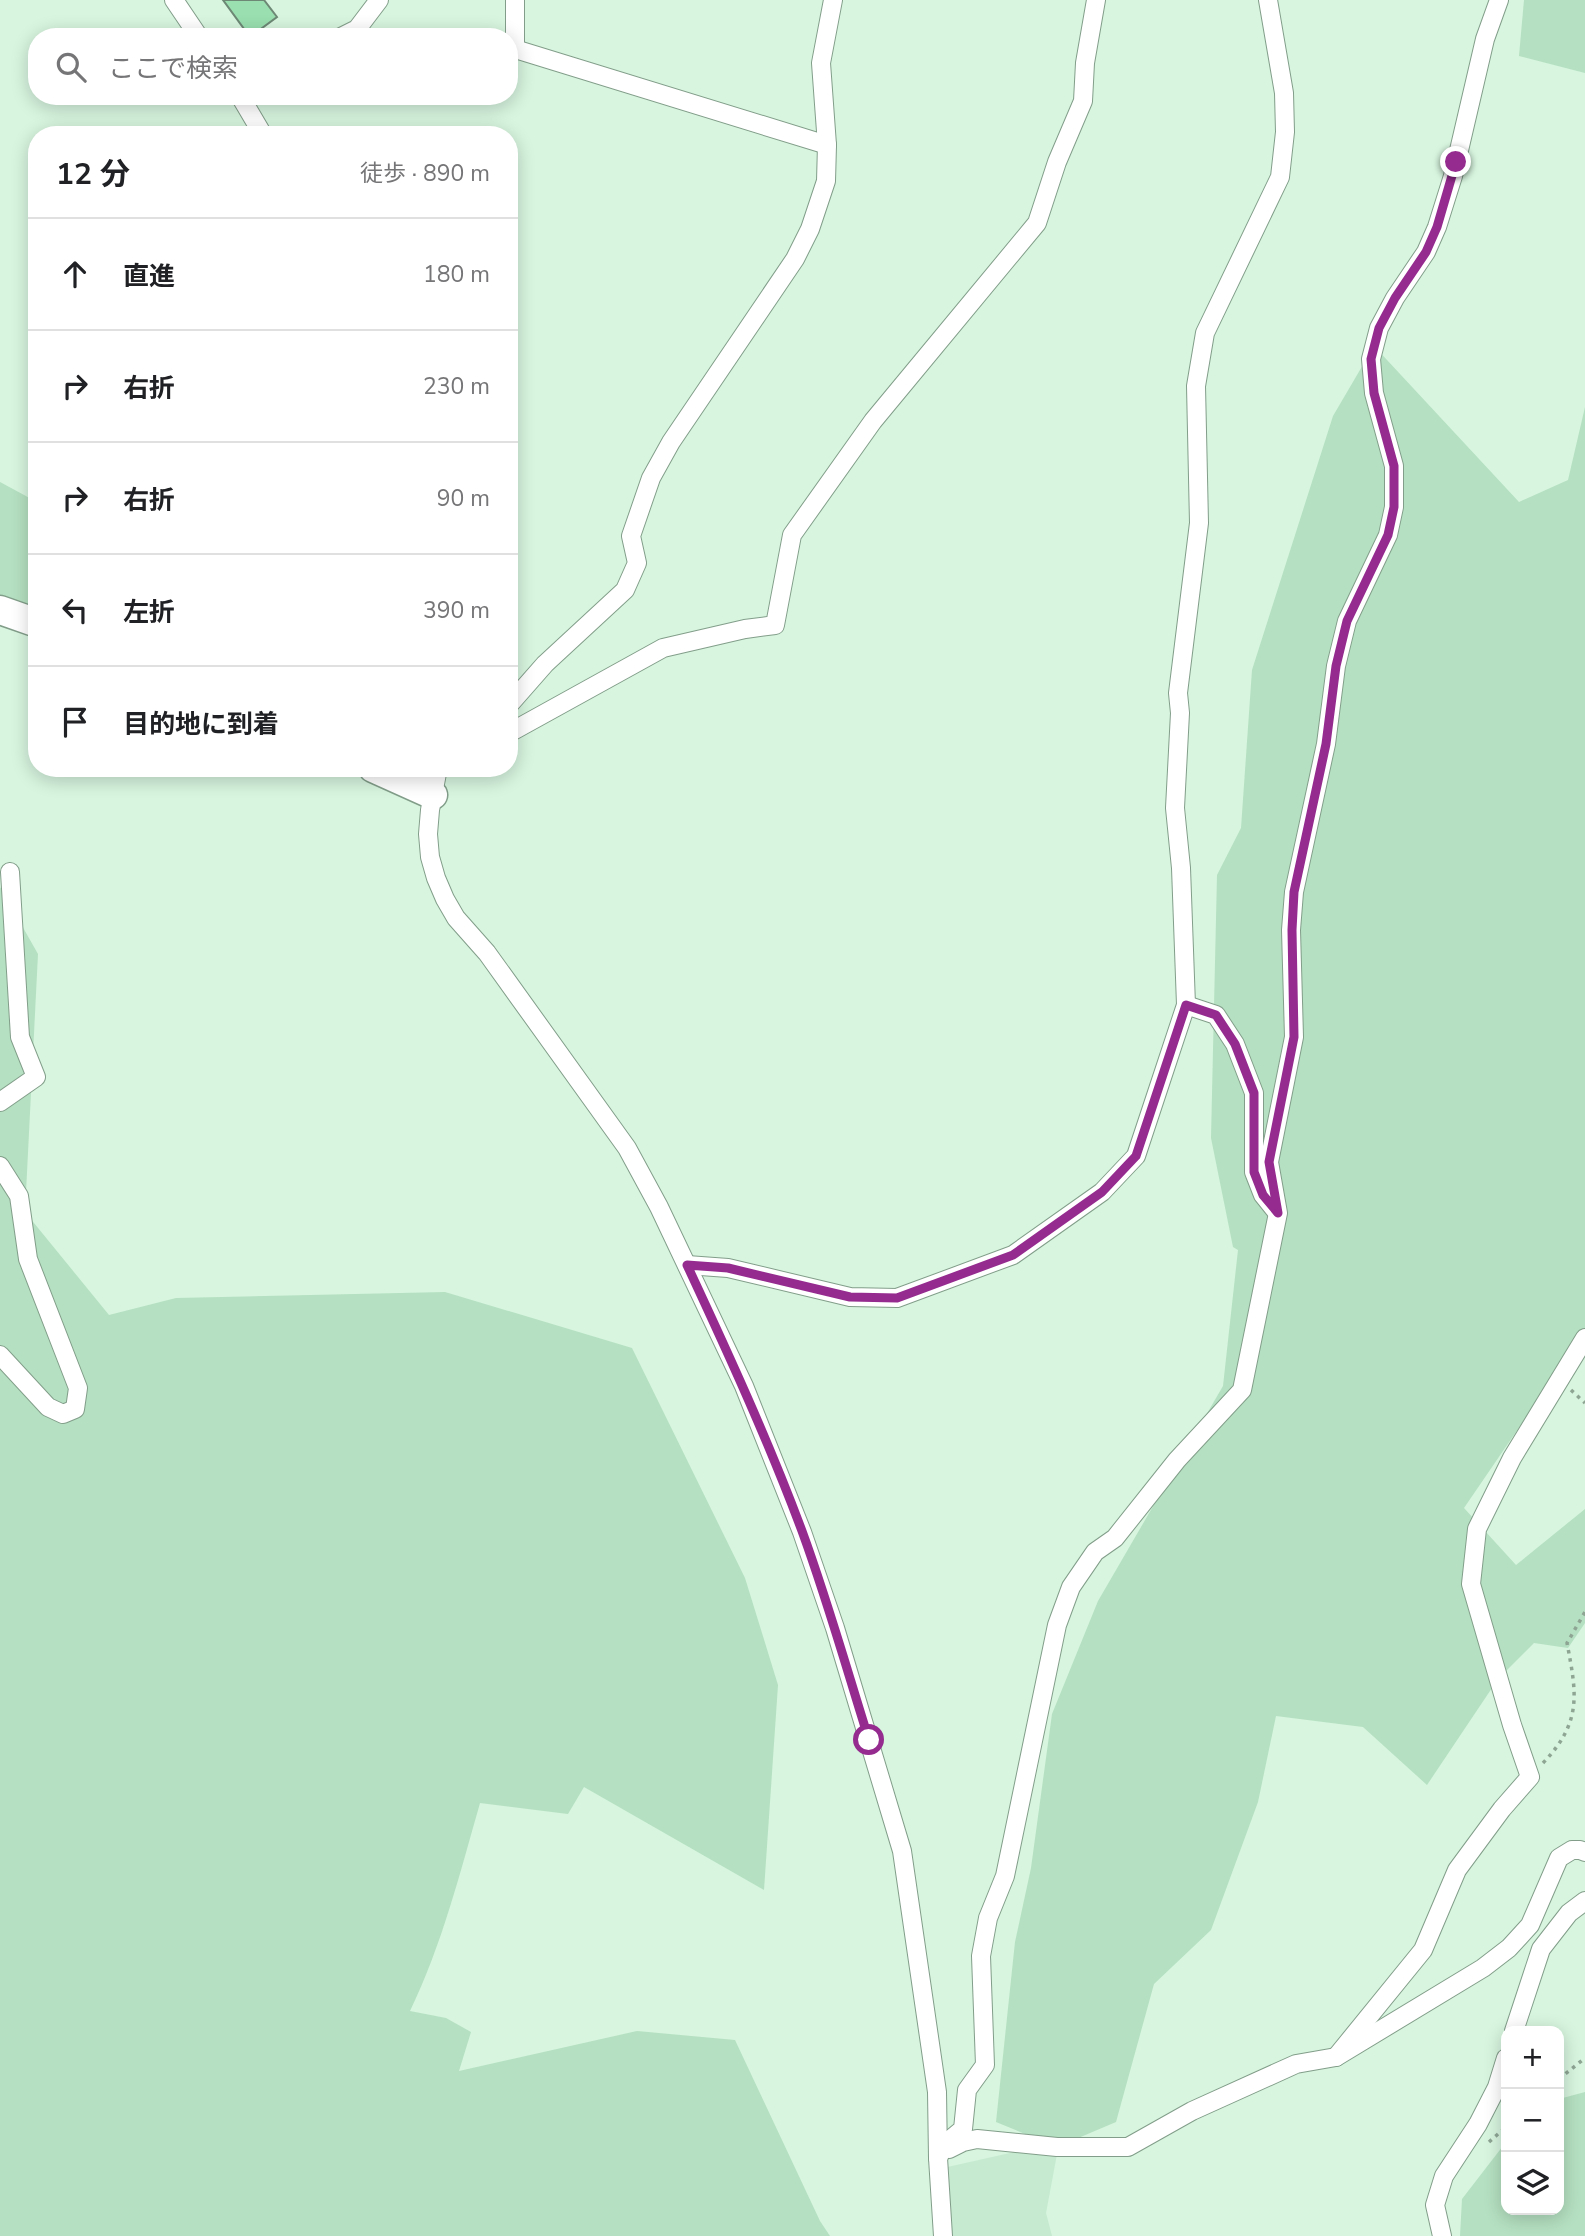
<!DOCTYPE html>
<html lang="ja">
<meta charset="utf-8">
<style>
body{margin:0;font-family:"Nunito Sans","Noto Sans JP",sans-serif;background:#f2f2f2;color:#202124}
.controls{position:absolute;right:21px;bottom:21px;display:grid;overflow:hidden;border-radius:14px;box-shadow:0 4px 18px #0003}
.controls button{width:63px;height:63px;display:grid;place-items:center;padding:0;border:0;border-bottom:2px solid #e0e0e0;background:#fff;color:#202124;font:35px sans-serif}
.stop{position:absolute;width:21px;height:21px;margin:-16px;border:5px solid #952b8f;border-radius:50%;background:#fff}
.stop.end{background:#952b8f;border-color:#fff;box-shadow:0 2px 7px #0008}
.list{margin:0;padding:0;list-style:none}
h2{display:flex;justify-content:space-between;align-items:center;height:91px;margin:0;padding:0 28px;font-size:30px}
h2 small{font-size:23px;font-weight:400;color:#757577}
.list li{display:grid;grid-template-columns:46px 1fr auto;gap:21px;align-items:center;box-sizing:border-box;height:112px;padding:0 28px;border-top:2px solid #e0e0e0}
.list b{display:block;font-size:26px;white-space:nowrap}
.list em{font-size:23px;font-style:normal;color:#757577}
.icon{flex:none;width:38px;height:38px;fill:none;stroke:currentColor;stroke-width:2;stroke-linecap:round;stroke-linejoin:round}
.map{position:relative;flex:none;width:1585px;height:2236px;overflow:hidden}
.search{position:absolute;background:#fff;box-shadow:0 4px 18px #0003;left:28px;top:28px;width:490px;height:77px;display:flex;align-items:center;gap:18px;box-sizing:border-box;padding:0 24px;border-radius:28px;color:#757577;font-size:26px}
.panel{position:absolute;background:#fff;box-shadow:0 4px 18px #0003;left:28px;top:126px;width:490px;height:651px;border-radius:28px}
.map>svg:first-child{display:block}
.built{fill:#c5eacf}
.green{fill:#b5e0c1}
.building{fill:#99dfaf;stroke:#6d8875;stroke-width:2}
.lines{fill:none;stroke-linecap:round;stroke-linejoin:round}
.street-casing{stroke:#829e8a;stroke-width:20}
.primary-casing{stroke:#829e8a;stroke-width:31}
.path{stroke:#8ea594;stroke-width:3.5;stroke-dasharray:3.5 5;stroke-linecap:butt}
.street{stroke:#fff;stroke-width:18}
.primary{stroke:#fff;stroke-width:28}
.route{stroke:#952b8f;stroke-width:9}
</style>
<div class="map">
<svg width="1585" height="2236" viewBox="0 0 1585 2236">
<rect width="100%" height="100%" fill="#d7f5df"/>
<!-- built -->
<polygon class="built" points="1023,2150 1057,2154 1046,2213 1052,2236 951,2236 943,2168"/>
<!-- green -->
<g class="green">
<polygon points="1524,0 1585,0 1585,73 1519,56"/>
<polygon points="1374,346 1519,502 1568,480 1585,407 1585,1331 1464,1508 1516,1565 1585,1509 1585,1623 1568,1648 1534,1643 1498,1679 1427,1785 1363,1727 1276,1716 1258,1802 1211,1930 1154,1984 1116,2122 1057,2147 996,2122 1015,1942 1031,1868 1052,1714 1098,1601 1223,1386 1238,1250 1233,1247 1211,1138 1217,875 1241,828 1252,670 1333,416"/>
<polygon points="0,482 37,502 37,617 0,599"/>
<path d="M0 887 38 954 25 1212 109 1315 176 1298 445 1292 632 1348 745 1578 778 1685 764 1890 584 1787 568 1814 480 1803C460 1873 442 1945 410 2011L446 2018 471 2032 459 2071 637 2031 735 2040 820 2221 830 2236H0Z"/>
<polygon points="1585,2092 1585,2236 1460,2236 1462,2199 1506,2142 1506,2210 1559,2210 1559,2099"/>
</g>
<!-- building -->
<polygon class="building" points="223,0 264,0 277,17 250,37"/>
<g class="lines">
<defs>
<g id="street">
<polyline points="174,0 199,37"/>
<polyline points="515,0 515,49 827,145"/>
<polyline points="341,37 357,29 379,0"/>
<polyline points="240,96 263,135"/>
<polyline points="509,705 545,664 625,590 637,563 631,536 651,478 671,442 795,259 810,229 826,181 827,145 821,63 833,0"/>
<polyline points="509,733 663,648 745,629 775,625 792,535 873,421 1037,223 1057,162 1083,101 1085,63 1096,0"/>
<polyline points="438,768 430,810 428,834 430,857 436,878 445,899 456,918 487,953 627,1148 659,1207 744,1386 802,1532 835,1628 902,1851 937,2092 938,2158 943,2236"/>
<polyline points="1186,1005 1216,1015 1235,1044 1254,1093 1254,1172 1263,1195 1275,1210"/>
<polyline points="0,1102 36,1077 20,1037 10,872"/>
<polyline points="0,1166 19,1196 28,1259 78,1388 75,1409 63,1414 48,1407 0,1355"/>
<polyline points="687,1265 728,1268 850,1297 897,1298 1013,1255 1102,1192 1136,1156 1186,1005 1181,868 1175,808 1180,713 1178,693 1199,523 1196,386 1205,333 1280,177 1285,132 1284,93 1268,0"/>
<polyline points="1514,2031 1541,1949 1569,1913 1585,1901"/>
<polyline points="1336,2057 1423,1950 1457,1870 1502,1809 1530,1777 1512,1725 1471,1584 1477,1529 1512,1458 1585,1338"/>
<polyline points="949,2149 963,2142 977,2139 1057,2147 1128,2147 1192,2111 1296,2064 1336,2057 1483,1968 1509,1948 1530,1925 1559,1858 1572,1850 1580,1850 1585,1852"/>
<polyline points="938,2158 945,2144 963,2129 967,2090 985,2065 981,1956 988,1918 1005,1876 1057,1625 1071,1587 1095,1552 1115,1538 1177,1460 1242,1390 1278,1213 1269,1162 1294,1037 1291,930 1294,892 1326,744 1336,666 1347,621 1388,535 1394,507 1394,466 1374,393 1371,359 1379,328 1395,298 1426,252 1437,227 1453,176 1485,39 1499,0"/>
<polyline points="1442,2236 1435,2205 1444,2176 1478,2124 1497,2087 1506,2058"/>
</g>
<g id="primary">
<polyline points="0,610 37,623"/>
<polyline points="373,768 433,795"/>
</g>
</defs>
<!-- street casing -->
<use href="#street" class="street-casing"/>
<!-- primary casing -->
<use href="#primary" class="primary-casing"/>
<!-- path -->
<g class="path">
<polyline points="1571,1390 1585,1403"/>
<path d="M1543 1763C1582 1722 1577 1695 1567 1643L1585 1612"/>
<polyline points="1559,2079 1585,2058"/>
<polyline points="1489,2142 1506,2127"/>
</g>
<!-- street -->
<use href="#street" class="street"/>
<!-- primary -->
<use href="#primary" class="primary"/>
</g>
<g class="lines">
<!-- route -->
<path class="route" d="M869 1740C847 1670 827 1599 802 1531 768 1440 728 1353 687 1265L728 1268 850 1297 897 1298 1013 1255 1102 1192 1136 1156 1186 1005 1216 1015 1235 1044 1254 1093V1172L1263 1195 1278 1213 1269 1162 1294 1037 1292 930 1294 892 1326 744 1336 666 1347 621 1388 535 1394 507V466L1374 393 1371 359 1379 328 1395 298 1426 252 1437 227 1456 162"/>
</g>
</svg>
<div class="controls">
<button>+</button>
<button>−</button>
<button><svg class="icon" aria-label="layers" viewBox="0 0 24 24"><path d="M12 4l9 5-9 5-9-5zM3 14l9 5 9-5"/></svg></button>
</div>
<div class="stop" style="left:869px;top:1740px"></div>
<div class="stop end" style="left:1456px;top:162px"></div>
<div class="search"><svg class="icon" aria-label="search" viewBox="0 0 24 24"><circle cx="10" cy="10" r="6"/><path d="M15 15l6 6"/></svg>ここで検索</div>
<section class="panel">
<h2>12 分<small>徒歩 · 890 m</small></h2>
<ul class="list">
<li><svg class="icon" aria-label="ahead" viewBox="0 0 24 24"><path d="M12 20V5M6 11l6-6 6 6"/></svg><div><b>直進</b></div><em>180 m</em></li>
<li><svg class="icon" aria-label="right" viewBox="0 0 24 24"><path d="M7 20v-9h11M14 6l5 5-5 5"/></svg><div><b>右折</b></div><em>230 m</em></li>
<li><svg class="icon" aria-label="right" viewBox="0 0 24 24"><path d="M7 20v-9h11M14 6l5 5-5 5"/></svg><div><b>右折</b></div><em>90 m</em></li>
<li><svg class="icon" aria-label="left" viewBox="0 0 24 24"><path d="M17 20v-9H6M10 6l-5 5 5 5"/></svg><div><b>左折</b></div><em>390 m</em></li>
<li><svg class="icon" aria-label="arrive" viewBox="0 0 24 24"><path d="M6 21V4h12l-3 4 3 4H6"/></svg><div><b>目的地に到着</b></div></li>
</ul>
</section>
</div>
